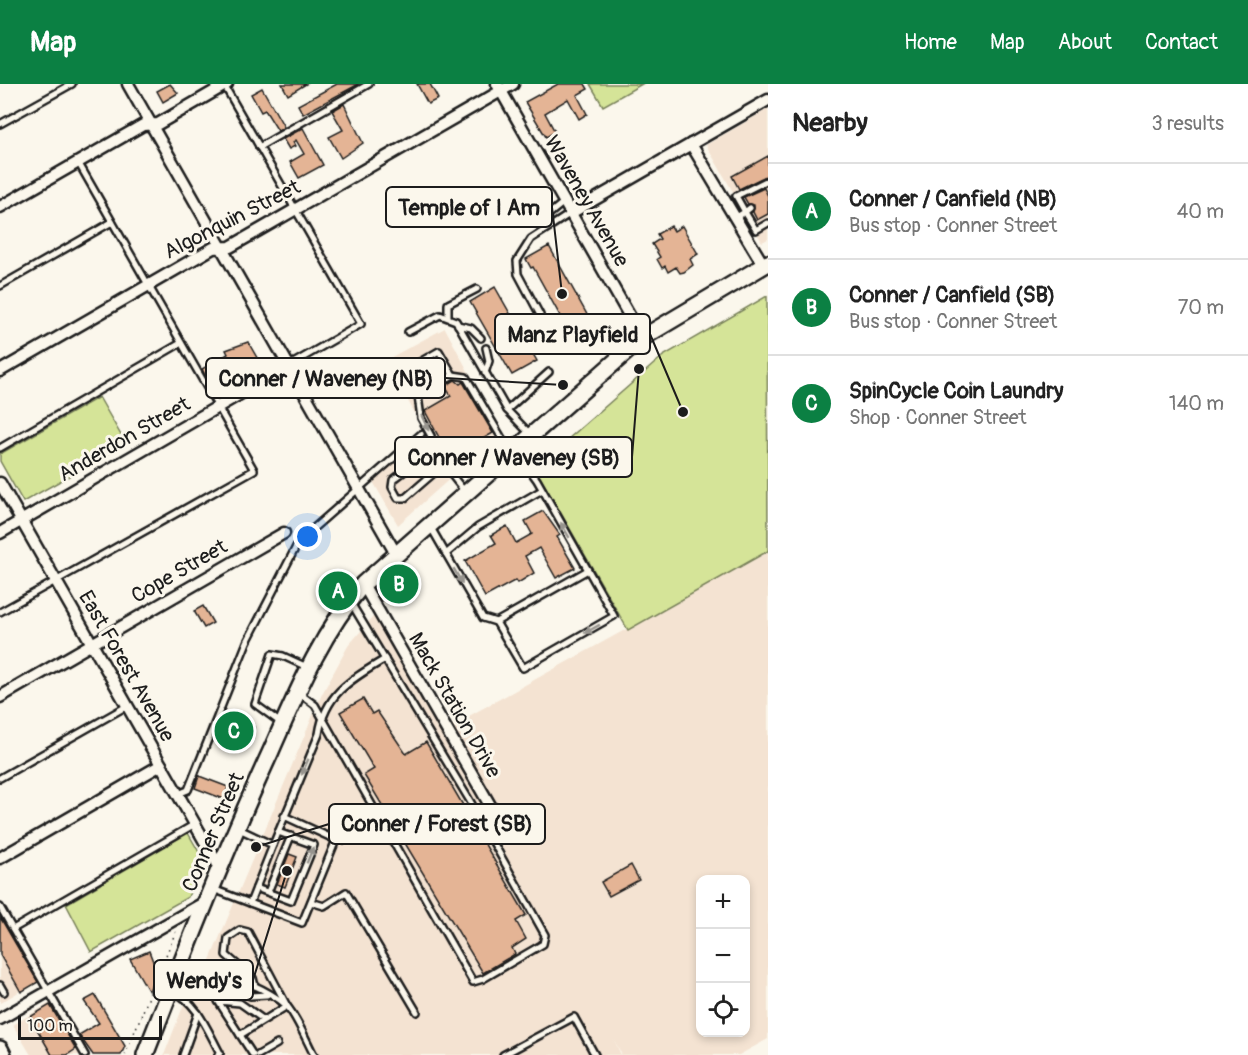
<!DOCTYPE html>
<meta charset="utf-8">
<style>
body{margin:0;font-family:Pangolin,sans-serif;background:#f6f6f6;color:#222}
.controls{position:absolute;right:18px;bottom:18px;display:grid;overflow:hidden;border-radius:12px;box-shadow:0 3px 9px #0003}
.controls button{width:54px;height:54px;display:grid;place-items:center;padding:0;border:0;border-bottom:2px solid #e0e0e0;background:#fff;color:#222;font:30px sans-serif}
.scale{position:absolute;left:18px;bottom:15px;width:144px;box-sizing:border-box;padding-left:6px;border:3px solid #1c1c1c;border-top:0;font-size:16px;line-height:21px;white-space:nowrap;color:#1c1c1c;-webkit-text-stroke:4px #fbf7ec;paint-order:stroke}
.you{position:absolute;left:308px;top:453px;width:21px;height:21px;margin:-15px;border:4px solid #fff;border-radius:50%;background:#1a73e8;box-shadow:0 0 0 9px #1a73e833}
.badge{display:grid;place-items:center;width:39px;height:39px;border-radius:50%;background:#0b8043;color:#fff;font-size:20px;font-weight:700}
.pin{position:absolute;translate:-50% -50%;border:3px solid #fff;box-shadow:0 2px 6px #0006}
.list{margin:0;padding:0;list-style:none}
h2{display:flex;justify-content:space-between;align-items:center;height:78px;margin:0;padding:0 24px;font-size:26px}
h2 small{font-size:20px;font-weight:400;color:#767676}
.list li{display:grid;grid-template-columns:39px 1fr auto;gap:18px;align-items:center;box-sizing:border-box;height:96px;padding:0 24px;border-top:2px solid #e0e0e0}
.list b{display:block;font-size:22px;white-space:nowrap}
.list p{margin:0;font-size:20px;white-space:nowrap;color:#767676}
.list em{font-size:20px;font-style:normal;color:#767676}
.icon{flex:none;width:33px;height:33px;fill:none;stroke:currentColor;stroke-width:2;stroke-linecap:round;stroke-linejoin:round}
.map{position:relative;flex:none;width:768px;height:971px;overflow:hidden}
header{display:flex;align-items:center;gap:36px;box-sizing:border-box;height:84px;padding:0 30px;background:#0b8043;color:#fff}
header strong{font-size:28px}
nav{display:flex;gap:33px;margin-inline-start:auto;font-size:21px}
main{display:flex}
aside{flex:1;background:#fff}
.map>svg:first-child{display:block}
.built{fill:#f4e3d2;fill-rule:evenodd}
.green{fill:#d5e498;stroke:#78805a;stroke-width:1.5}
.building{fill:#e4b495;stroke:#1c1c1c;stroke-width:1.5}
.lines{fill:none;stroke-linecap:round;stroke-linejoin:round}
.lane-casing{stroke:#1c1c1c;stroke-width:10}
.street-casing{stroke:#1c1c1c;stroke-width:15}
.secondary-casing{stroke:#1c1c1c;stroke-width:20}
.path{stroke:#1c1c1c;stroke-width:1.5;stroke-dasharray:1.5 4.5;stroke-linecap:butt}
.lane{stroke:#fbf7ec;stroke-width:5}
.street{stroke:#fbf7ec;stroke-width:10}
.secondary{stroke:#fbf7ec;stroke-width:15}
.oneway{fill:#97948e}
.labels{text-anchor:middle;stroke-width:6;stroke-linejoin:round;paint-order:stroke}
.street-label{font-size:21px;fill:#1c1c1c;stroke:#fbf7ec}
.leader{fill:none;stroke:#1c1c1c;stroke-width:2}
.callout-dot{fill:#1c1c1c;stroke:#fbf7ec;stroke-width:2}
.callout{fill:#fbf7ec;stroke:#1c1c1c;stroke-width:2}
.callout-label{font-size:22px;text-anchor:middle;font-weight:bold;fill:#1c1c1c}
</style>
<header>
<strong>Map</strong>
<nav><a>Home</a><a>Map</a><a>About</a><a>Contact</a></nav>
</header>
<main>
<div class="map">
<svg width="768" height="971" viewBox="0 0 768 971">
<rect width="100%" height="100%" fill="#fbf7ec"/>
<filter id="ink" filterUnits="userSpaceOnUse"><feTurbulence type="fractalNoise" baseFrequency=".0167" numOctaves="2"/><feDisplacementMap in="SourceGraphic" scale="12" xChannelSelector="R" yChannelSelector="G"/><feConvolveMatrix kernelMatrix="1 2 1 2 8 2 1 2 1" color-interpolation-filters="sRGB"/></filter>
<g filter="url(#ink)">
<!-- built -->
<g class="built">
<polygon points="768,25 768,155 762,158 706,61"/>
<polygon points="445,244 501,349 398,441 372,396 426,350 386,276"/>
<path d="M768 467V955L739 971H622L614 956 621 971H164L195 892 202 895 322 610 348 562 378 527 488 731 497 726 449 643ZM700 796H746V948H700Z"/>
<polygon points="0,828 39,896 0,919"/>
<polygon points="50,919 81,971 31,971 13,941"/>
</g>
<!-- green -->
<g class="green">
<polygon points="590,0 642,0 603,22"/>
<polygon points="767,212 768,467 628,546 535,384 663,272"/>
<polygon points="99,313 126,360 23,418 0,377 0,370"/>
<polygon points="188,749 203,775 188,813 91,868 66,820"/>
</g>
<!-- building -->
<g class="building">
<polygon points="170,0 178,9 163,18 157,7"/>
<polygon points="282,0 306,0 288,11"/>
<polygon points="337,0 359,0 303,30 298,21"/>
<polygon points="417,0 430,0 438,15 428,20"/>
<polygon points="558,0 585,0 588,5 577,11 587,30 579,35 568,15 545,29 555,48 546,53 525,18"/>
<polygon points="262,4 284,43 278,47 265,26 261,28 251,10"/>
<polygon points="344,20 363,59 341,74 329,53 343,46 332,27"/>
<polygon points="303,44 323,81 299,94 290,78 304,70 296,56 293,58 295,62 289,65 283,55"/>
<polygon points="768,72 768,91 739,105 732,92"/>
<polygon points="764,104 768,112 768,130 757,136 753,128 754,121 748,120 744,113"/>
<polygon points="671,142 674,147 682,142 698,170 690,175 693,181 684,188 680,189 676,183 668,188 665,182 662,184 657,175 660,173 652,160 660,155 657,150"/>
<polygon points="549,162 590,236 583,240 584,248 572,255 566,250 555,257 550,247 564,239 533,183 531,184 526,175"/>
<polygon points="495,203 537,277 512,291 470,218"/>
<polygon points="248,258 260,279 213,305 202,285 228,270 226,266"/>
<polygon points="455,296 460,300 463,298 493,349 450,374 425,327 451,312 445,302"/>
<polygon points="543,427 560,451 557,453 575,484 556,494 539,464 525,472 534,489 518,499 516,496 485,513 465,477 496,459 491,451 507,442 516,459 532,450 525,437"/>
<polygon points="203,522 213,539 204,544 194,527"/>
<polygon points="363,615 372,630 377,627 406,670 426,658 464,723 453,729 462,744 472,738 526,831 516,837 526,855 512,864 515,870 483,889 364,691 374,685 340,628"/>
<polygon points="223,631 254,643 246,664 215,651"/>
<polygon points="199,692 228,703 224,715 195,704"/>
<polygon points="289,770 297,773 285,803 277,800"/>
<polygon points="631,781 639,796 609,812 601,798"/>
<polygon points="0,833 38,898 21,908 0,871"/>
<polygon points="149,867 156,885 149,908 130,875"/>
<polygon points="95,911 125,962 121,971 93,971 79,951 99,939 84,917"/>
<polygon points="50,921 76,965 67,971 52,971 30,933"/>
</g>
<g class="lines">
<defs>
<g id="lane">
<polyline points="224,1 361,240 290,281"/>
<polyline points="0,40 72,0"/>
<polyline points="259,63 369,0"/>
<polyline points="750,124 745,128 736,112 768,96"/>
<polyline points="735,134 745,128 756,146 768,139"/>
<polyline points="549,143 548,131 564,118"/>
<polyline points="0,202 112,138"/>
<polyline points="540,231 518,190 517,177 531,155 571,129"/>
<polyline points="448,232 448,220 477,205"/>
<polyline points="458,241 471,244 481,254"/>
<polyline points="408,248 440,231 456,237 507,326 530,350"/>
<polyline points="485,289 489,277 486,264"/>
<polyline points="418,312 453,291 466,293 510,368"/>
<polyline points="507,326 549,288"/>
<polyline points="0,364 181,259"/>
<polyline points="432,366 431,352 421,334 418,312 404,287 439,267 453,291"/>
<polyline points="442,382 405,414 398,414 392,403 393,396 432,366 465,408"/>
<polyline points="430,442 483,534 496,538 523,584 614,532 537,396 516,367"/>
<polyline points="446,470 478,443 542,406"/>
<polyline points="0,528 254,386 78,78"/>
<polyline points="496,538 588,486"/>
<polyline points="299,609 315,621 473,898 483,895 543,860 545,851 470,717 351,519"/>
<polyline points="281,639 255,620 272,570 283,572 307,583"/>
<polyline points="0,694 127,622"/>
<polyline points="178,710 188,706 247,558 299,457 421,350"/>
<polyline points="336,756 343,756 382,735"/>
<path d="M273 761 319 650C325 609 352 595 385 575"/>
<polyline points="256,804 291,817 314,761 278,748"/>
<polyline points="213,805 250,819 273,761 237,744"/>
<polyline points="268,808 291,752"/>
<polyline points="311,818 324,822 346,808 417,928"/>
<polyline points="250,819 302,839 336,756 284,732"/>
<polyline points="0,823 85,971"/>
<polyline points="13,845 195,740"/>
<polyline points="182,878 213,891 219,899 250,912 267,911"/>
<path d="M213 891C232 888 271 908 286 921 296 931 307 958 314 971"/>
<polyline points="0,901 4,908"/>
<polyline points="255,902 253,894 226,871 228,854 240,846 248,848 287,922 240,951 218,917 240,919 264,936"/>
<path d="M172 907C197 917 208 947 220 969L218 971"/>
<polyline points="240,951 253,971"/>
<polyline points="183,971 198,929"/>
<polyline points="258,971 277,960"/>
<polyline points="503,971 574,933 595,971"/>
</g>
<g id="street">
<polyline points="128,0 396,470"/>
<polyline points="497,0 642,254"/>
<polyline points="691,60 764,182"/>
<polyline points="0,123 143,41 158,40 227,0"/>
<polyline points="571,129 768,16"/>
<polyline points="0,287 213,164 230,163 513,0"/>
<polyline points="0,399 220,784"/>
<polyline points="0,449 290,281"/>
<polyline points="363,500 495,730"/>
<polyline points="0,613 284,449"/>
<polyline points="0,774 161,681"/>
<polyline points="0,935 207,817"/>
</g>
<g id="secondary">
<polyline points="0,965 3,971"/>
<path d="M145 971C185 869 225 767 271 667 297 608 321 550 363 500L642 254 768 179"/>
</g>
</defs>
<!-- lane casing -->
<use href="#lane" class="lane-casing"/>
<!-- street casing -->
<use href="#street" class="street-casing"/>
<!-- secondary casing -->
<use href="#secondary" class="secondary-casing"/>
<!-- path -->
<polyline class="path" points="125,971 176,847"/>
<!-- lane -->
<use href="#lane" class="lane"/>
<!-- street -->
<use href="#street" class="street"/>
<!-- secondary -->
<use href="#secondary" class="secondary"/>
</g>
<!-- one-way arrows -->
<defs><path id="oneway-solid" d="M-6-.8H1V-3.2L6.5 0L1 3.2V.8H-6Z" transform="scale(1.5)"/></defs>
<g class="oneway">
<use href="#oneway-solid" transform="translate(425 339) rotate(65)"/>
<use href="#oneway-solid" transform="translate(565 446) rotate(-120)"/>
<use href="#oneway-solid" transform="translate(458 492) rotate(60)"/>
<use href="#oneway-solid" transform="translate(592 545) rotate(151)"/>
<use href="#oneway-solid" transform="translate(305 683) rotate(113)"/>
<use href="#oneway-solid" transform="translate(310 771) rotate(-68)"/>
</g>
</g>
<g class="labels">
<!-- street labels -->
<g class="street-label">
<text transform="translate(587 117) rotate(60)" y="7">Waveney Avenue</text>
<text transform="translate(232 135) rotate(-27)" y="7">Algonquin Street</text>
<text transform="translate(124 355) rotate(-30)" y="7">Anderdon Street</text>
<text transform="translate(179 487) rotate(-30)" y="7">Cope Street</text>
<text transform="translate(127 582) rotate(60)" y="7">East Forest Avenue</text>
<text transform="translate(455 621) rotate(60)" y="7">Mack Station Drive</text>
<text transform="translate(213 748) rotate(-67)" y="7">Conner Street</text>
</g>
</g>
<!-- callouts -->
<path class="leader" d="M562 210L552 123M683 328L650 250M563 301L445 294M639 285L632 373M256 763L329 740M287 787L253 896"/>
<g class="callout-dot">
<circle cx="562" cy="210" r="6"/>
<circle cx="683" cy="328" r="6"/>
<circle cx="563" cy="301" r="6"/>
<circle cx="639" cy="285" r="6"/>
<circle cx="256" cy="763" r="6"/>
<circle cx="287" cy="787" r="6"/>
</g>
<g class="callout">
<rect x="386" y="103" width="166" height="40" rx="6"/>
<rect x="495" y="230" width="155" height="40" rx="6"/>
<rect x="206" y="274" width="239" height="40" rx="6"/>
<rect x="395" y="353" width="237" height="40" rx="6"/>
<rect x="329" y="720" width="216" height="40" rx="6"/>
<rect x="154" y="876" width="99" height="40" rx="6"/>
</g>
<g class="callout-label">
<text x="469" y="131">Temple of I Am</text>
<text x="573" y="258">Manz Playfield</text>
<text x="326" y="302">Conner / Waveney (NB)</text>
<text x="514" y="381">Conner / Waveney (SB)</text>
<text x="437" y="747">Conner / Forest (SB)</text>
<text x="204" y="904">Wendy's</text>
</g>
</svg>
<div class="controls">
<button>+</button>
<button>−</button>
<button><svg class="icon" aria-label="locate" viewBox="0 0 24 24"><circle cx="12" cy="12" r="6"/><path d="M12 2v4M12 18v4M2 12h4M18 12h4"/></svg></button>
</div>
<div class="scale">100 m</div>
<div class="you"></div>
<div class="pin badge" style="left:338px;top:507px">A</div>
<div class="pin badge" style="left:399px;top:500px">B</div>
<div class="pin badge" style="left:234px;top:647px">C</div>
</div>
<aside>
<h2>Nearby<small>3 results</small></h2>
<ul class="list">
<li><span class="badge">A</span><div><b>Conner / Canfield (NB)</b><p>Bus stop · Conner Street</p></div><em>40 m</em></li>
<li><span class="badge">B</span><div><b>Conner / Canfield (SB)</b><p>Bus stop · Conner Street</p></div><em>70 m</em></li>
<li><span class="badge">C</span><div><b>SpinCycle Coin Laundry</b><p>Shop · Conner Street</p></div><em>140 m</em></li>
</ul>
</aside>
</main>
